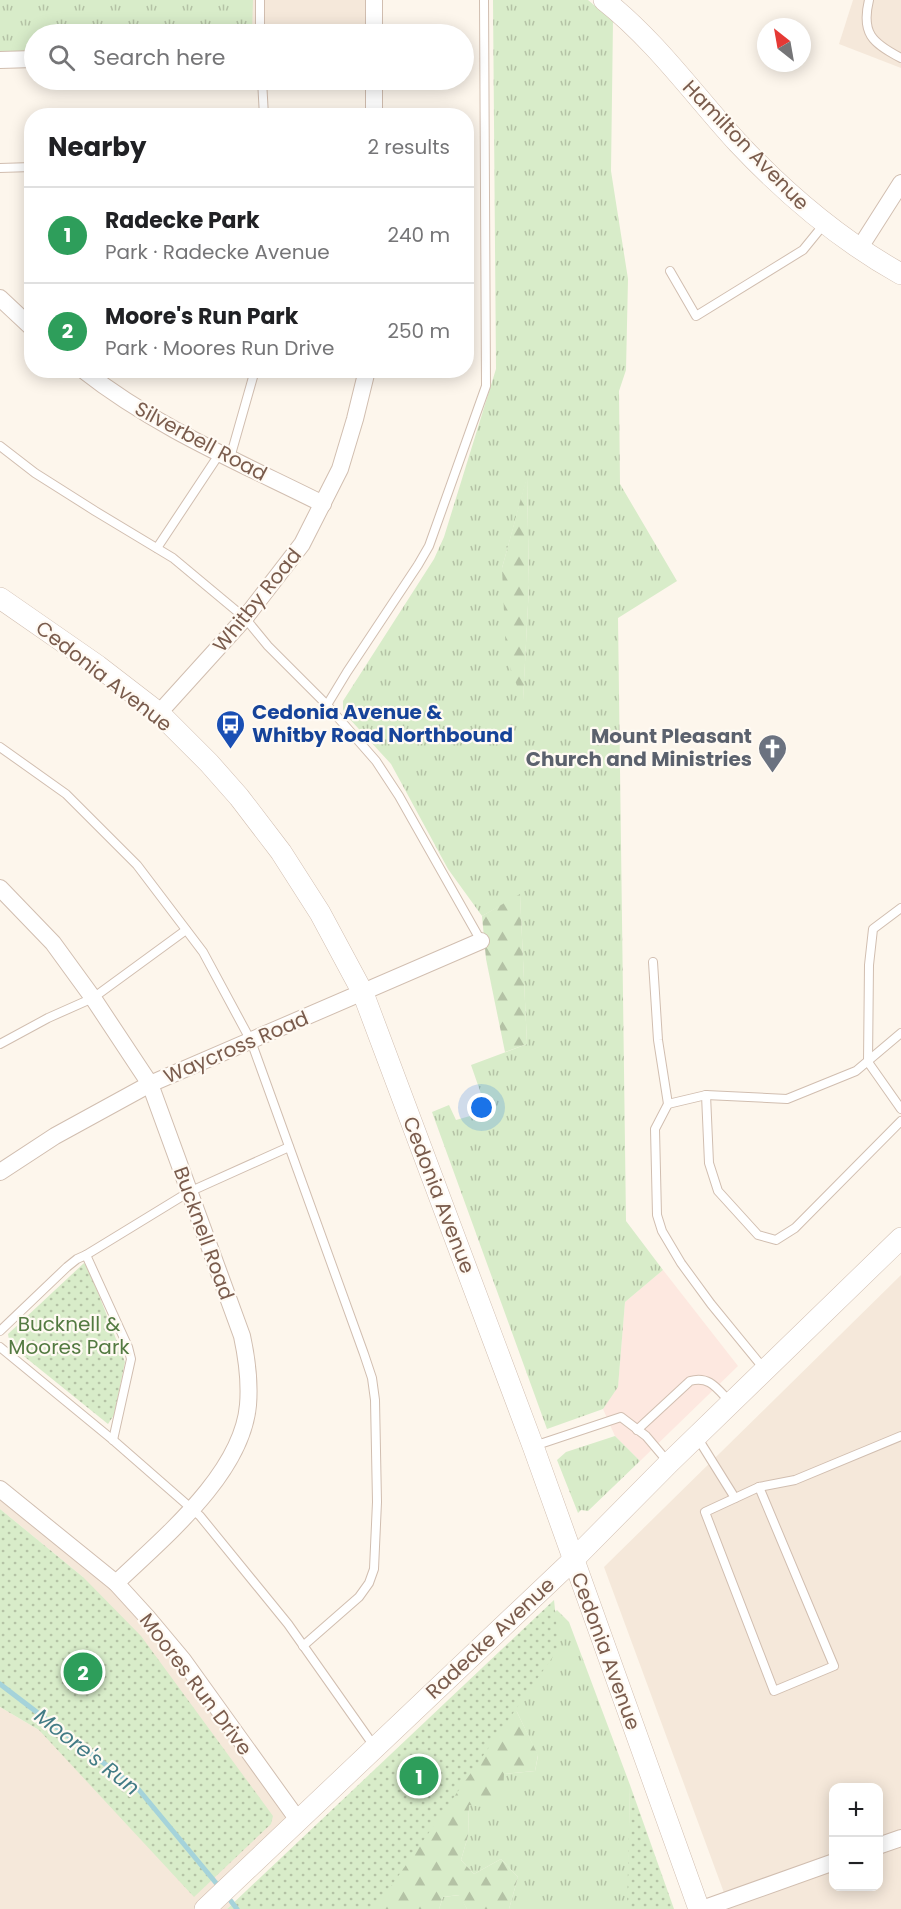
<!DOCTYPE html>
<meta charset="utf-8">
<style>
body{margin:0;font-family:Poppins,sans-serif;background:#f2f2f2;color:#202124}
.controls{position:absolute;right:18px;bottom:18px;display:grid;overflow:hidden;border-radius:12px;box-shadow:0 3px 15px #0003}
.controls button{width:54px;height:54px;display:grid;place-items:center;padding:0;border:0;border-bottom:2px solid #e0e0e0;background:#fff;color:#202124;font:30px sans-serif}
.compass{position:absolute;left:757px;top:18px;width:54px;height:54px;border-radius:50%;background:#fff;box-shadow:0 3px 15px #0003;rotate:329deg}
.you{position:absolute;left:482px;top:1108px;width:21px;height:21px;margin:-15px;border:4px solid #fff;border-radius:50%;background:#1a73e8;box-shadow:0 0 0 9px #1a73e833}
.badge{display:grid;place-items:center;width:39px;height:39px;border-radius:50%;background:#e76f51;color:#fff;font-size:20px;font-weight:700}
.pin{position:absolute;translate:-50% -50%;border:3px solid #fff;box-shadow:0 2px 6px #0006}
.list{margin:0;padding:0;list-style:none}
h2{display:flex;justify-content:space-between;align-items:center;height:78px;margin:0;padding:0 24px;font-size:26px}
h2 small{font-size:20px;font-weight:400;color:#757577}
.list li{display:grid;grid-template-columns:39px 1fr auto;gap:18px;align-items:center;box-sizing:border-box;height:96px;padding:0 24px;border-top:2px solid #e0e0e0}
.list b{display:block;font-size:22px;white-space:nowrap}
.list p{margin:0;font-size:20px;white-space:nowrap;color:#757577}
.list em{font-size:20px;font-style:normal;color:#757577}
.icon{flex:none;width:33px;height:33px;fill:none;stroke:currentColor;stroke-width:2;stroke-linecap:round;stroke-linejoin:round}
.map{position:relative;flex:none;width:901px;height:1909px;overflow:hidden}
.search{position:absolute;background:#fff;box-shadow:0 3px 15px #0003;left:24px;top:24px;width:450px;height:66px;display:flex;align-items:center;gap:15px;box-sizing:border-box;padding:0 21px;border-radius:33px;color:#757577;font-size:22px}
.panel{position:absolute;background:#fff;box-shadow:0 3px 15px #0003;left:24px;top:108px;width:450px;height:270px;border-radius:24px}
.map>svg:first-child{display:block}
.residential{fill:#f5e8da;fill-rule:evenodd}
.commercial{fill:#fde8e0}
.grass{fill:url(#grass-tufts);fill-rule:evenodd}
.forest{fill:url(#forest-firs)}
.park{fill:url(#park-dots)}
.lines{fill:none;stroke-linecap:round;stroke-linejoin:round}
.stream{stroke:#a5d3da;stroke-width:5}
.service-casing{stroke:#d1beb0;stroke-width:10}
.minor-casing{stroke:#d1beb0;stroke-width:18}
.tertiary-casing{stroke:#d1beb0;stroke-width:22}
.service{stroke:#fff;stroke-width:8}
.minor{stroke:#fff;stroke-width:16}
.tertiary{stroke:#fff;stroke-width:21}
.labels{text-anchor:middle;stroke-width:4.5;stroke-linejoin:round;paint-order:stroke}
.street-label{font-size:20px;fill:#7a5c4d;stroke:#fffaf3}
.transit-label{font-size:20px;font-weight:bold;fill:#164399;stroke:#fffaf3;text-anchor:start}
.worship-label{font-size:20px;font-weight:bold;fill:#5b616d;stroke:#fffaf3;text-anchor:end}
.park-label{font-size:20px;fill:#537a41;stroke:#fffaf3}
.water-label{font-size:21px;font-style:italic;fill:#437c86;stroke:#fffaf3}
</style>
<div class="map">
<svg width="901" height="1909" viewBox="0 0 901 1909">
<defs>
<pattern id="grass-tufts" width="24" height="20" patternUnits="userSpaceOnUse" patternTransform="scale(1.5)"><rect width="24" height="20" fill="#d8ecc9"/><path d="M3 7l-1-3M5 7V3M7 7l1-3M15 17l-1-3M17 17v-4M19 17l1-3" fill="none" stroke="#b4c2a5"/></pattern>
<pattern id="forest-firs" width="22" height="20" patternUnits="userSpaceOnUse" patternTransform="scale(1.5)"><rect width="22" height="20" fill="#d8ecc9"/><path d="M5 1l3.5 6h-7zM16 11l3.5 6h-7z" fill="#b4c2a5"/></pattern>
<pattern id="park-dots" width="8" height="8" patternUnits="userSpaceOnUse" patternTransform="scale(1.5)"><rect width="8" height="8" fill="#d8ecc9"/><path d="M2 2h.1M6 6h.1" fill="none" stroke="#b4c2a5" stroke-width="1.8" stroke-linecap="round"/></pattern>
</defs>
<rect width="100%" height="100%" fill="#fdf6ec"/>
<!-- residential -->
<g class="residential">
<polygon points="0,0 374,0 374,34 34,34"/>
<polygon points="853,0 901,0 901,68 839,44"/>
<path d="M901 1275V1909H730L604 1567ZM834 1788H878V1886H834Z"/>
<polygon points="0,1489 116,1583 298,1820 228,1897 233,1903 227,1909 0,1909 0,1707 39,1730 83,1577 0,1509"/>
</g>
<!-- commercial -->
<polygon class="commercial" points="663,1270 738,1366 640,1461 615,1436 603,1409 618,1386 625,1302"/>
<!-- grass -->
<g class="grass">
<polygon points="0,0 253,0 252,34 34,34 34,56 0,59"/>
<path d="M493 0H588L613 21 611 171 628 279 626 370 619 391 620 484 677 581 618 618 626 1221 663 1270 625 1302 618 1387 603 1409 547 1429 432 1112 449 1105 456 1120 487 1111 471 1065 527 1044 520 895 482 916 448 869 391 764 346 715 343 709V701L434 559 444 537 496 369ZM527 478 529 585 523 700 502 568Z"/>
<polygon points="615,1436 640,1461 588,1511 581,1510 578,1513 557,1460 566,1452"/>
<polygon points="557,1610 569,1622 630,1785 628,1909 509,1909 518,1877 501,1859 474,1874 461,1860 468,1836 469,1804 504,1774 535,1771 538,1756 517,1712 476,1687"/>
<polygon points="460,1895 467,1909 439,1909 443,1897"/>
</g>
<!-- forest -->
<g class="forest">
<polygon points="527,476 529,585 523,702 506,656 502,568"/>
<polygon points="520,894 527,1044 505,1052 486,959 482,916"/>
<polygon points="501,1690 517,1712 538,1755 535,1771 504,1774 503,1796 488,1808 469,1805 468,1836 461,1860 474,1874 501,1859 518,1877 509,1909 467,1909 459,1895 443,1897 439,1909 245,1909"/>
</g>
<!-- park -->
<g class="park">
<polygon points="84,1263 88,1267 125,1362 114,1415 108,1424 10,1345 8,1334"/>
<polygon points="0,1509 83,1577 141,1636 273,1816 271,1824 194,1897 39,1730 0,1707"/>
<polygon points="554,1600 559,1648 375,1909 227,1909"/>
<polygon points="630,1785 674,1909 627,1909"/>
</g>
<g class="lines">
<!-- stream -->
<g class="stream">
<polyline points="0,1684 139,1790 221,1889"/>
<polyline points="227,1896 237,1909"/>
</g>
<defs>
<g id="service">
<polyline points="260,0 260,34"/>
<path d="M869 0C861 33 872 43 901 58"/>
<polyline points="262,80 264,116"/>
<polyline points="0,168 32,167"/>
<polyline points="670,271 696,316 803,250 825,223"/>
<polyline points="0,446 35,473 95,511 173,558 245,618 268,646 327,705 376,761 399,796 481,941"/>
<polyline points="230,458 255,370"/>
<polyline points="157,548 220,453"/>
<polyline points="327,705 347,672 418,565 429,546 486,386 484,0"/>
<polyline points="0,747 66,794 137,865 203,952 251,1041 364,1354 372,1378 375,1400 377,1502 374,1569 369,1583 359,1597 303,1646"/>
<polyline points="901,908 873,929 869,965 868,1062 901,1109"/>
<polyline points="653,962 658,1040 668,1104"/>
<polyline points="0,1044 48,1018 93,998 186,930"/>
<polyline points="706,1095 709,1163 718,1191 758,1235 776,1240 795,1228 901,1121"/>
<polyline points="86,1255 189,1192 289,1147"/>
<polyline points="0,1331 67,1267 77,1259 86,1255 128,1347 131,1359 113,1440"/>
<polyline points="0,1347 113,1440 200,1516 288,1624 374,1746"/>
<polyline points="765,1370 711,1304 681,1263 662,1231 657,1215 655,1129 668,1104 706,1095 787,1099 856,1071 901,1033"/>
<path d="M637 1430 690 1381C710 1375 718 1390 731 1403"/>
<polyline points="697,1437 735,1498"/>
<polyline points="534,1446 621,1417 646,1436 668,1462"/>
<polygon points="759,1487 834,1666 774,1691 705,1512"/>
<polyline points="759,1487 795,1480 901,1436"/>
</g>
<g id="minor">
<polyline points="374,34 374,0"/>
<polyline points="0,60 34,59"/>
<polyline points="374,116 374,80"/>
<polyline points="859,249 901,183"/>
<polyline points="0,298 32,328"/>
<path d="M83 370C155 427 241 463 323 504"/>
<polyline points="159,713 245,618 302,544 340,469 355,419 367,370"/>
<path d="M0 888 53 943 93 998 150 1084 242 1336C247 1359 250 1381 248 1405 242 1474 163 1538 116 1583"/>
<polyline points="0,1172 55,1136 150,1084 481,941"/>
<polyline points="0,1489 116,1583 147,1617 183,1660 298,1820"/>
<polyline points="878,1846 901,1838"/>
<polyline points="702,1909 834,1862"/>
</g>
<g id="tertiary">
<path d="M604 0C656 41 694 95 738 143 786 194 840 240 901 274"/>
<polyline points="0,598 98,666 159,713 209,763 239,797 281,852 320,913 363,993 533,1446 699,1909"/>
<polyline points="205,1909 573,1560 669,1463 901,1238"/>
</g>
</defs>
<!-- service casing -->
<use href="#service" class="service-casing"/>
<!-- minor casing -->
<use href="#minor" class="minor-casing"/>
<!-- tertiary casing -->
<use href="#tertiary" class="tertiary-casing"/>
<!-- service -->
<use href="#service" class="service"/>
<!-- minor -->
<use href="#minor" class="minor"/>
<!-- tertiary -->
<use href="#tertiary" class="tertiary"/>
</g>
<!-- icons -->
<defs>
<symbol id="bus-pin" viewBox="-11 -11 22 30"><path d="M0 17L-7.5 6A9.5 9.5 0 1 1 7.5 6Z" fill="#1a4fb4" stroke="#fffaf3"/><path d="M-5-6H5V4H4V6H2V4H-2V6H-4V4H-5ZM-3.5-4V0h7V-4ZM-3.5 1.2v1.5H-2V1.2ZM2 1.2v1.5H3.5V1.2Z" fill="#fff"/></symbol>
<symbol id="church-pin" viewBox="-11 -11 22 30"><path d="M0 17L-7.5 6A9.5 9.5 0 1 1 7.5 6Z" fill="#6b7280" stroke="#fffaf3"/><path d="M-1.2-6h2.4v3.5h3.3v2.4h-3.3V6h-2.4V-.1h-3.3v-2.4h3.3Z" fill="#fff"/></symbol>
</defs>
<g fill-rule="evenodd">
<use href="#bus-pin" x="214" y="708" width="33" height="45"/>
<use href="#church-pin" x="756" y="732" width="33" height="45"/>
</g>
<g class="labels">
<!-- street labels -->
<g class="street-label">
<text transform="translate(746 145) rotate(46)" y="7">Hamilton Avenue</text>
<text transform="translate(201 441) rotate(28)" y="7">Silverbell Road</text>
<text transform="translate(257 600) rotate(-51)" y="7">Whitby Road</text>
<text transform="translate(104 676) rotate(38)" y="7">Cedonia Avenue</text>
<text transform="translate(236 1047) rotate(-23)" y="7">Waycross Road</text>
<text transform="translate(439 1195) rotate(69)" y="7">Cedonia Avenue</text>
<text transform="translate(204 1233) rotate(70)" y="7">Bucknell Road</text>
<text transform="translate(490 1638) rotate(-43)" y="7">Radecke Avenue</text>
<text transform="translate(606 1651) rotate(70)" y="7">Cedonia Avenue</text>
<text transform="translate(196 1684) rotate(53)" y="7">Moores Run Drive</text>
</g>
<!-- transit labels -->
<g class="transit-label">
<text x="252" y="719">Cedonia Avenue &amp;<tspan x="252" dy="23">Whitby Road Northbound</tspan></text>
</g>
<!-- worship labels -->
<g class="worship-label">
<text x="752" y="743">Mount Pleasant<tspan x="752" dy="23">Church and Ministries</tspan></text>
</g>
<!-- park labels -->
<g class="park-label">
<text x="69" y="1331">Bucknell &amp;<tspan x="69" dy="23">Moores Park</tspan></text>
</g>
<!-- water labels -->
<g class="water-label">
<text transform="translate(87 1752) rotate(38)" y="7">Moore's Run</text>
</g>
</g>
</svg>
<div class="controls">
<button>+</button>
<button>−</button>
</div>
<svg class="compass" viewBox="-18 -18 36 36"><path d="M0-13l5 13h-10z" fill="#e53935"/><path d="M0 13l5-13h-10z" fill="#757577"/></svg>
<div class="you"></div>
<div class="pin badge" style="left:419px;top:1776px;background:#2e9e5b">1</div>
<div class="pin badge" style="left:83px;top:1672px;background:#2e9e5b">2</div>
<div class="search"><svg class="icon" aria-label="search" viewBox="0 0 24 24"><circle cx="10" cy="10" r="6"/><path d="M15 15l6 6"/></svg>Search here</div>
<section class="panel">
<h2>Nearby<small>2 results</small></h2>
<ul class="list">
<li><span class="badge" style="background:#2e9e5b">1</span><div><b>Radecke Park</b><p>Park · Radecke Avenue</p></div><em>240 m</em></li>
<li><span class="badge" style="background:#2e9e5b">2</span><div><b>Moore's Run Park</b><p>Park · Moores Run Drive</p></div><em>250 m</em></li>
</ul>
</section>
</div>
